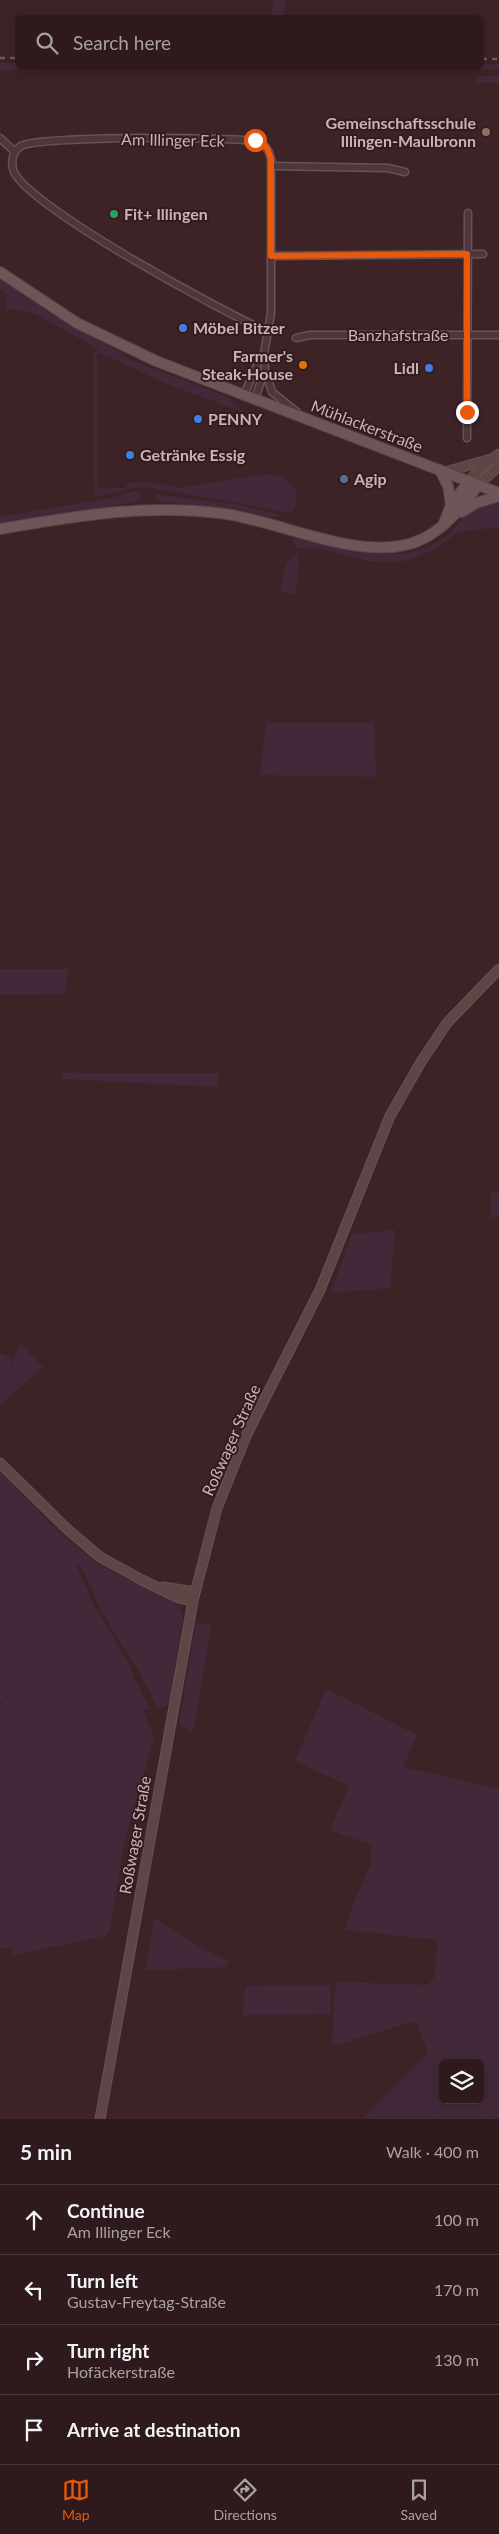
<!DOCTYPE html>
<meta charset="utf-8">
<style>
body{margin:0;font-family:Lato,sans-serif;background:#362325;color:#f1f3f6}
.controls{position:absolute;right:15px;bottom:15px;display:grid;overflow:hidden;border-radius:8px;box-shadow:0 2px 12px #0003}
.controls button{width:45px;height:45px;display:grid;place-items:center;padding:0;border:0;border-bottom:1px solid #49383b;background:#2e1a1c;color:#f1f3f6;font:25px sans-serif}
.stop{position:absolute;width:15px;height:15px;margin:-11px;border:4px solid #ea580c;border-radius:50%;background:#fff}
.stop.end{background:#ea580c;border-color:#fff;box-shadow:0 1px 5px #0008}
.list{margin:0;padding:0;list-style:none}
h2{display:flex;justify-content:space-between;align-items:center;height:65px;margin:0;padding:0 20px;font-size:21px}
h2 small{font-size:16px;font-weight:400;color:#a7a1a3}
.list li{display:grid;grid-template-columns:32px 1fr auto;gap:15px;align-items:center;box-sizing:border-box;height:70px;padding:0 20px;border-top:1px solid #49383b}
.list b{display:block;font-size:19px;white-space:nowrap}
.list p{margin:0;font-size:16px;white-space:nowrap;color:#a7a1a3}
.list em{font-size:16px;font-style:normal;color:#a7a1a3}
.icon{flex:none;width:28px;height:28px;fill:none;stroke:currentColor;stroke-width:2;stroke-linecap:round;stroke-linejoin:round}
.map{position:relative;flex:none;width:499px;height:2119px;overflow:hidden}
.search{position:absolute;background:#2e1a1c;box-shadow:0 2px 12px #0003;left:15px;right:15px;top:15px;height:55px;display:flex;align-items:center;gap:12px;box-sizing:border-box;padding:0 18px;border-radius:8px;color:#a7a1a3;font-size:19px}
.sheet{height:345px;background:#2e1a1c}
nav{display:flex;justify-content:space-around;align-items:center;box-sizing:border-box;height:70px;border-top:1px solid #49383b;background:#2e1a1c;font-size:14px;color:#a7a1a3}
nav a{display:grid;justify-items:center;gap:2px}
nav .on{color:#ea580c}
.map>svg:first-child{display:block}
.green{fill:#42293a;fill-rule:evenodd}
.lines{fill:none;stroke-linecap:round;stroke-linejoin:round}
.street-casing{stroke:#685255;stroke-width:9}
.secondary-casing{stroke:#685255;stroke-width:11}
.primary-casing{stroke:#564043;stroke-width:12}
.street{stroke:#4d373a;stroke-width:6}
.secondary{stroke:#604547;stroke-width:9}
.primary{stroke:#6d5558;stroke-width:10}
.rail{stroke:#74595c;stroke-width:2.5;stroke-dasharray:5 5;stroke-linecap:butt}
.route{stroke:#ea580c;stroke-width:6}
.education-dot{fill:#8d6e63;stroke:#321c1f;stroke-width:2}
.leisure-dot{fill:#2e9e5b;stroke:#321c1f;stroke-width:2}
.shop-dot{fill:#3f7fe0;stroke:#321c1f;stroke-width:2}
.food-dot{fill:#e8710a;stroke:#321c1f;stroke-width:2}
.service-dot{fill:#5c6f8a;stroke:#321c1f;stroke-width:2}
.labels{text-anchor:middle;stroke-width:4;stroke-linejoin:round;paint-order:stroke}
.poi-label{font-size:16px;font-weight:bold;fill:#c9b3b5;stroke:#321c1f;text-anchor:start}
.street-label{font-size:16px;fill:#c9b3b5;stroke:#321c1f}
</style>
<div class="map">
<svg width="499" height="2119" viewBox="0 0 499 2119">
<rect width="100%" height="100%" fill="#3d2326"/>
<!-- green -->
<g class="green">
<polygon points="273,0 286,0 284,17 271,17"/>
<polygon points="0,63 17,63 18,68 482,68 482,64 499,64 499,70 278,69 0,71"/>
<rect x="476" y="76" width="23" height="7"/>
<path d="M0 278 45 310 122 353 124 357 230 398 242 412 160 381 108 356 97 354V488H125L128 483 151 482 178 488 268 474C282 475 290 480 297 493L296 505 291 513 148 487 134 488 94 497 93 354 99 349 37 315 27 311 6 309 7 294 0 289Z"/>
<polygon points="135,491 141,493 141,499 132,503 0,524 0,517 112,498"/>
<polygon points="156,494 239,505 287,516 272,517 229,508 159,502 154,497"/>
<path d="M497 501H499V527L458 532 432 551 405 561 391 562 368 561 322 549 297 548 293 543 294 539 300 537C347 550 401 568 445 537 456 529 463 514 475 508 480 504 490 503 497 501Z"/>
<path d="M299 553 296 594 280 592C284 577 283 559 299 553Z"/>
<polygon points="266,723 374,723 376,777 260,775"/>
<polygon points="0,969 69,969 65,994 0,995"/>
<polygon points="62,1073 220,1073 217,1087 62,1079"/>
<polygon points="499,1191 499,1217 491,1218 491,1192"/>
<polygon points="395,1230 390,1288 331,1293 352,1234"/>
<polygon points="20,1344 43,1367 0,1405 0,1353 13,1358 9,1384 14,1357"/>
<path d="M0 1471C38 1510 75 1553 124 1578 142 1588 178 1593 183 1616L170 1699 168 1705 161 1708 156 1705C141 1669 116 1639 98 1604 91 1589 87 1572 74 1561L95 1607 131 1667 133 1677 150 1708 143 1711 154 1737 123 1847 110 1932 105 1936 13 1955 12 1948H0V1705L10 1696 0 1703Z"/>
<polygon points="196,1622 212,1625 193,1732 179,1724"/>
<path d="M326 1689 417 1735 403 1767 499 1789V2119H362L428 2053 416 2021 332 2046 335 1987 337 1982 428 1985 435 1976 437 1940 345 1930 353 1904 371 1864V1845L330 1830 349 1786 295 1761ZM443 2063H480V2100H443Z"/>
<polygon points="154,1918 199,1947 229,1961 227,1967 146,1970"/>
<polygon points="331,1985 330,2014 243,2015 245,1986"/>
</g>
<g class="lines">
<defs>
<g id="street">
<polyline points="0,138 15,152"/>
<polyline points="271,166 388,168 405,172"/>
<polyline points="271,256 483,254"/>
<polyline points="296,338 310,335 499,335"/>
<polyline points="266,373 272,392 297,412"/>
<polyline points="244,395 257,365 264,354"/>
<path d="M255 399 265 369 264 354 271 313V159L269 152 262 142C238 136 38 136 21 146 13 151 11 160 13 169 19 202 231 317 269 332"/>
<polyline points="467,438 468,213"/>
</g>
<g id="secondary">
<polyline points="445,472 491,459"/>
<polyline points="469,481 484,465 499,454"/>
<polyline points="478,485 499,466"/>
<polyline points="0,1463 66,1528 100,1557 142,1580 179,1598 193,1601"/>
<polyline points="163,1587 195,1592"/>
<polyline points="100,2119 193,1601 217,1508 247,1434 320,1290 390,1116 421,1062 447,1023 499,969"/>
</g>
<g id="primary">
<polyline points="0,272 77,323 156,361 499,493"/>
<polyline points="440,470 448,486 451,505"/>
<polyline points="461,512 476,503 499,496"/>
<polyline points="444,523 451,505 469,481"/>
<path d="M0 529C76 516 148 503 226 514 279 522 348 555 400 546 435 541 459 512 478 485"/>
</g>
</defs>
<!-- street casing -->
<use href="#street" class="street-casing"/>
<!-- secondary casing -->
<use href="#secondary" class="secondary-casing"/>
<!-- primary casing -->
<use href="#primary" class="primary-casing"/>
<!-- street -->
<use href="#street" class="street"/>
<!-- secondary -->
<use href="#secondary" class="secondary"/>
<!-- primary -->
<use href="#primary" class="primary"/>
<!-- rail -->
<g class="rail">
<polyline points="0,58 18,58"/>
<polyline points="482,59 499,59"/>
</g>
</g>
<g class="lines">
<!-- route -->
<path class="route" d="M255 140C266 143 268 149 271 159V256L467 254V412"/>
</g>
<!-- markers -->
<circle class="education-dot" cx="486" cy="132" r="5"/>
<circle class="leisure-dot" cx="114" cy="214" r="5"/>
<g class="shop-dot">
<circle cx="183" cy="328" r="5"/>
<circle cx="429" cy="368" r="5"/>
<circle cx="198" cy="419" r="5"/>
<circle cx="130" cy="455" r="5"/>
</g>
<circle class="food-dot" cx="303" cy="365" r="5"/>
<circle class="service-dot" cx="344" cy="479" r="5"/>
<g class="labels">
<!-- poi labels -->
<g class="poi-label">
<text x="476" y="129" text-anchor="end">Gemeinschaftsschule<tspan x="476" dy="18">Illingen-Maulbronn</tspan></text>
<text x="124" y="220">Fit+ Illingen</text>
<text x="193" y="334">Möbel Bitzer</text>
<text x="293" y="362" text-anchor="end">Farmer's<tspan x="293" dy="18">Steak-House</tspan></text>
<text x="419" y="374" text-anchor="end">Lidl</text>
<text x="208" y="425">PENNY</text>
<text x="140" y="461">Getränke Essig</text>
<text x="354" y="485">Agip</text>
</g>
<!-- street labels -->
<g class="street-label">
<text transform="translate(173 140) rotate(1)" y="6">Am Illinger Eck</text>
<text x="398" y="341">Banzhafstraße</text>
<text transform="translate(367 426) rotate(21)" y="6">Mühlackerstraße</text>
<text transform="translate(231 1440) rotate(-66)" y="6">Roßwager Straße</text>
<text transform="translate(135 1835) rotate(-80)" y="6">Roßwager Straße</text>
</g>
</g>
</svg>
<div class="controls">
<button><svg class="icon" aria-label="layers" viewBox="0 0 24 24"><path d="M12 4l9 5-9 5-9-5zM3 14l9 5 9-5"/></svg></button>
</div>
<div class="stop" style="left:255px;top:140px"></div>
<div class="stop end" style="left:467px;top:412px"></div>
<div class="search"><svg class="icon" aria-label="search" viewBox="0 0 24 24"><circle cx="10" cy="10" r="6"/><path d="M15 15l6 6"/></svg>Search here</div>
</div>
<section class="sheet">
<h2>5 min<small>Walk · 400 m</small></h2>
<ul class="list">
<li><svg class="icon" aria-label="ahead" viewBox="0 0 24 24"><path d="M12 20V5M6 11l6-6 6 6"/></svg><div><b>Continue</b><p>Am Illinger Eck</p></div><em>100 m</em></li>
<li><svg class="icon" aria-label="left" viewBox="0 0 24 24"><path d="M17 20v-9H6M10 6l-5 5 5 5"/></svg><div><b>Turn left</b><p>Gustav-Freytag-Straße</p></div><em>170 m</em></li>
<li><svg class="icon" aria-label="right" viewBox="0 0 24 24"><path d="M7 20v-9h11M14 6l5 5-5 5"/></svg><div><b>Turn right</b><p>Hofäckerstraße</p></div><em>130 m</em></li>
<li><svg class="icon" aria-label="arrive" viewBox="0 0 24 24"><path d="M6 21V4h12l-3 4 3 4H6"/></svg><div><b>Arrive at destination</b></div></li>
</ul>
</section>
<nav>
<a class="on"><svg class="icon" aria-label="map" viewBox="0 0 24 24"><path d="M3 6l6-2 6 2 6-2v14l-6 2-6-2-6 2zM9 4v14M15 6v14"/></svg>Map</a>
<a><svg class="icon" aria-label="directions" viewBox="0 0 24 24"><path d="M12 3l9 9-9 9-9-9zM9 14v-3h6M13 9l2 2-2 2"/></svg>Directions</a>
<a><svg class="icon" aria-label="saved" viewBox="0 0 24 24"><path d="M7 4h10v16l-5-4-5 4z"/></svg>Saved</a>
</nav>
